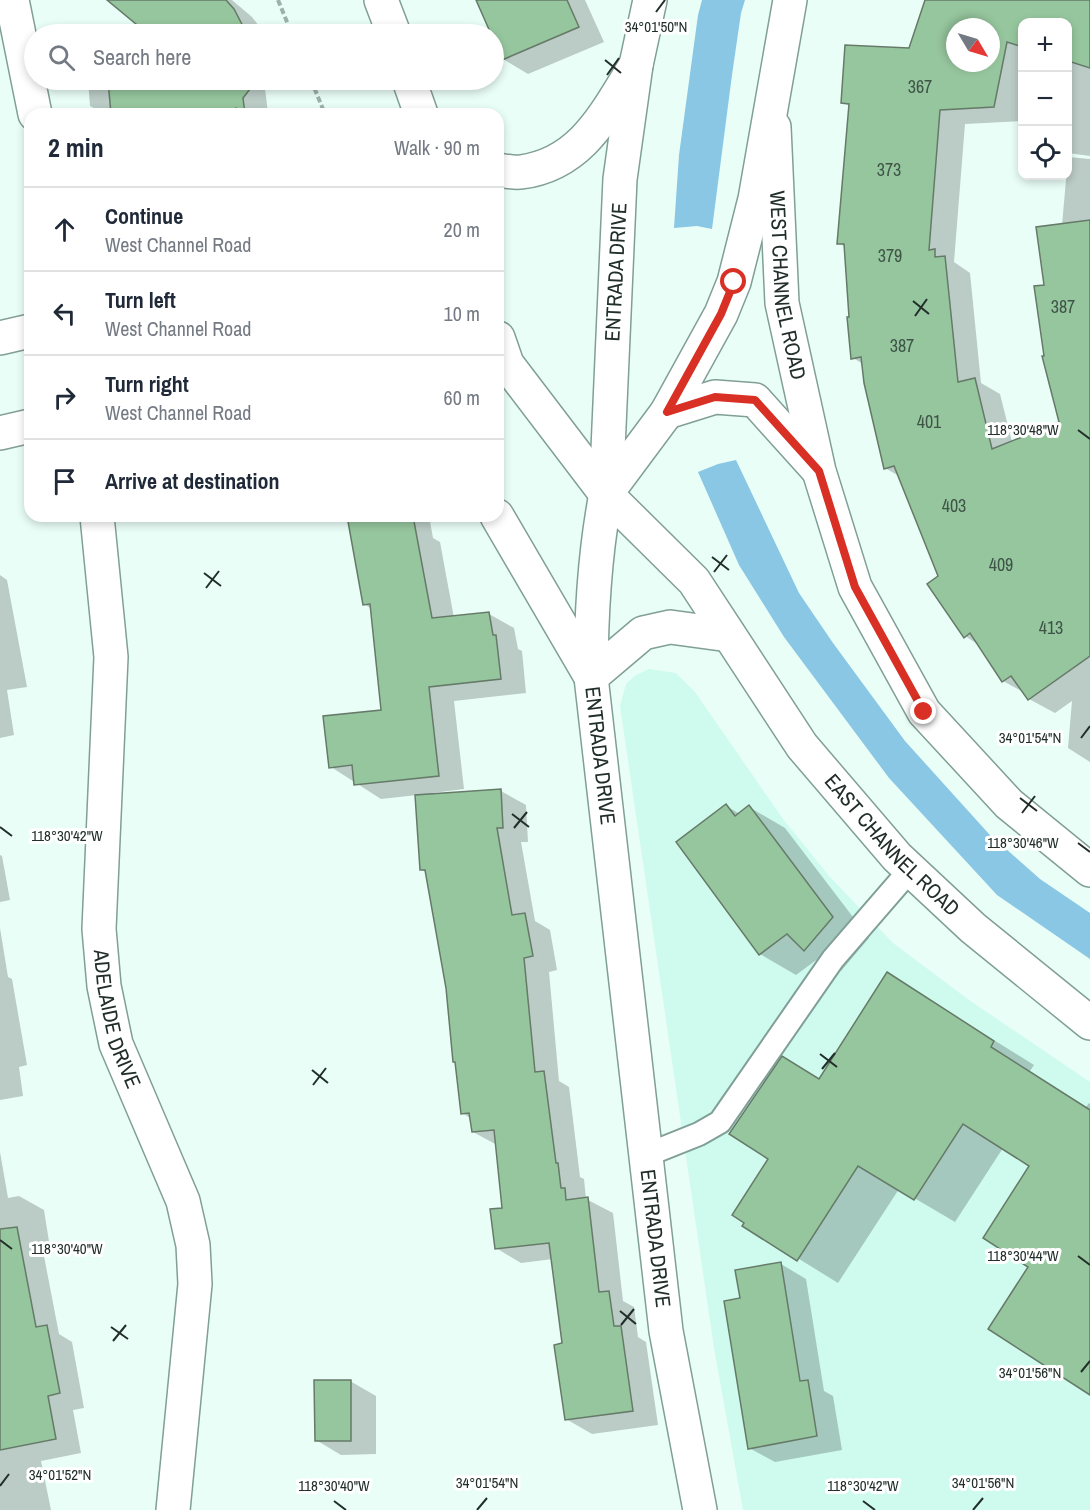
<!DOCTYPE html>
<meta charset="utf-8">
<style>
body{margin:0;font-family:"Archivo Narrow",sans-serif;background:#f6f6f7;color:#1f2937}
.controls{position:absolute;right:18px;top:18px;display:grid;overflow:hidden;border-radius:12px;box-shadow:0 3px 9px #0003}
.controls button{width:54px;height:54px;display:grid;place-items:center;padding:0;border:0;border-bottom:2px solid #e0e1e3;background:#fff;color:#1f2937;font:30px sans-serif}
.compass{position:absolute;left:946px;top:18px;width:54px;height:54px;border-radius:50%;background:#fff;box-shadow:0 3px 9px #0003;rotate:128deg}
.stop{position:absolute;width:18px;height:18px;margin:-14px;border:4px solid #d93025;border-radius:50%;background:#fff}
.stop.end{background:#d93025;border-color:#fff;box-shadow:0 2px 6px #0008}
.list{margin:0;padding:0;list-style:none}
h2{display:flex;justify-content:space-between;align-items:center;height:78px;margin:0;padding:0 24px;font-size:26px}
h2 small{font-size:20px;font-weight:400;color:#747a83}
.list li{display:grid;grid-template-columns:39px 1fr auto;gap:18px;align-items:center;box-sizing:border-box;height:84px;padding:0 24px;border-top:2px solid #e0e1e3}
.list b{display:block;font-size:22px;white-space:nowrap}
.list p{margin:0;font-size:20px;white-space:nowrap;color:#747a83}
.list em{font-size:20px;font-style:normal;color:#747a83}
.icon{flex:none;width:33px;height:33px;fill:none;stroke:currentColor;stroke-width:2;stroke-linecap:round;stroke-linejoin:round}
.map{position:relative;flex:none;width:1090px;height:1510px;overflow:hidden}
.search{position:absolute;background:#fff;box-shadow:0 3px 9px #0003;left:24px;top:24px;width:480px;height:66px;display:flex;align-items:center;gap:15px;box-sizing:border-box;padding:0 21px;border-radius:33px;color:#747a83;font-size:22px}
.panel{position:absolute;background:#fff;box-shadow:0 3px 9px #0003;left:24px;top:108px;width:480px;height:414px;border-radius:18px}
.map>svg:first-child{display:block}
.built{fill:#cffaee}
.water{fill:#89c7e4}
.shadow{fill:#0003;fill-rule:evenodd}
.building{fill:#96c69e;stroke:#657a68;stroke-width:1.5;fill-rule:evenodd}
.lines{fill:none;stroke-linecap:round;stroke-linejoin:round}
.service-casing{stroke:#809f96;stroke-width:26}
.minor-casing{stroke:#809f96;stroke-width:36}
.tertiary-casing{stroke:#809f96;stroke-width:36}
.path{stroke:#9eb0ab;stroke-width:4;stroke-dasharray:6 3;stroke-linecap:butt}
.service{stroke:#fff;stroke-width:22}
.minor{stroke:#fff;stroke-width:33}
.tertiary{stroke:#fff;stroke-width:33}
.route{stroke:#d93025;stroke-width:8}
.ticks{fill:none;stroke:#212e2a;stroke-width:2}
.labels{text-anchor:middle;stroke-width:6;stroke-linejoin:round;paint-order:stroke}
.number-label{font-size:18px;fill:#3e5447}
.street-label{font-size:21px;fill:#212e2a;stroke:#fff}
.ticks-label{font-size:15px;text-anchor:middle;fill:#212e2a;stroke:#fff;stroke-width:6;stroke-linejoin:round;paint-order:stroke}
</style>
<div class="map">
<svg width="1090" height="1510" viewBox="0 0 1090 1510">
<rect width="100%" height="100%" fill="#eafef8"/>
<!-- built -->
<polygon class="built" points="649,669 676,673 695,692 783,819 829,876 893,943 969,1000 1090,1082 1090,1510 743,1510 714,1348 620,706 626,684 636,675"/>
<!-- water -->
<g class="water">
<polygon points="702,0 745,0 741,13 732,75 712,229 697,226 674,228 679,155 698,15"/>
<polygon points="736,460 799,593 833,643 905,741 989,834 1040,879 1090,913 1090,959 997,895 889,778 784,637 739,565 698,472 718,464"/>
</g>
<!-- shadow -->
<g class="shadow">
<polygon points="134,0 232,0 252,17 259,26 263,34 150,34 124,12"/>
<polygon points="478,0 585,0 604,42 528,74 503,59"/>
<path d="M927 0H1090V156L1068 153V22H1022V121L965 124 954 262 970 273 981 383 1000 394 1012 442 1061 422 1045 286 1062 225 1068 157 1090 159V762L1068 748 1072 701 1055 713 1029 699 1025 693 1003 681 979 645 965 636 899 476 885 468 863 364 853 358 846 247 838 243 850 106 843 102 910 50ZM955 27H991V63H955Z"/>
<polygon points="88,80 264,80 268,113 104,114 90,106"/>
<polygon points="348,516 429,516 433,538 440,542 454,618 489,614 514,628 518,649 522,651 526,693 454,701 464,789 432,793 432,796 501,791 526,805 528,842 521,842 535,921 550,930 557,970 549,972 559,1081 569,1087 580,1177 584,1179 586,1199 613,1213 623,1301 634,1307 638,1337 646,1342 658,1425 592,1434 566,1419 564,1344 553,1259 521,1263 496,1248 504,1209 497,1145 473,1132 472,1119 462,1113 447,988 427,873 421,869 417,795 381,799 331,767 383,711 372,609 364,604"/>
<polygon points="0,575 7,580 27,687 7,690 14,735 0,738"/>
<polygon points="726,806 740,814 749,807 785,828 869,938 841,971 819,958 796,975 760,954"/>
<polygon points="0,855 2,856 10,900 0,902"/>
<polygon points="0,928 8,977 12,979 27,1065 19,1067 23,1096 0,1100"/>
<polygon points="887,974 1034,1065 1030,1071 1086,1107 1089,1103 1090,1104 1090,1393 1030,1266 1031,1165 1003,1148 955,1222 899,1189 838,1283 744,1225 770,1158 783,1058 820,1079"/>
<polygon points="0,1152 8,1198 19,1196 44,1210 51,1254 44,1256 59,1334 72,1342 84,1408 73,1410 81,1453 41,1461 51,1510 0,1510"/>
<polygon points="781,1264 806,1279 824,1391 833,1396 842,1450 775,1462 749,1448 742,1300"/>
<polygon points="350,1381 376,1396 376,1454 341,1455 316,1440"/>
</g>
<!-- building -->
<g class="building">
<polygon points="107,0 226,0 234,9 247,34 148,34"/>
<polygon points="476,0 567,0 579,27 502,60 494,41 494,34 491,34"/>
<path d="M925 0H1090V68L1068 61V22H1023V47L1007 42 994 107 940 110 929 250 935 249V257L945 256 958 382 975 378 992 449 1059 422 1042 356H1044L1034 286 1044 285 1036 227 1090 220V656L1028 700 1011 676 1002 682 970 633 964 638 927 584 938 576 894 466 884 469 864 383 861 357 851 359 847 317H849L844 244H837L849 104 841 103 845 45 909 48ZM955 27H991V63H955Z"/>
<polygon points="108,80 257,80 243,98 245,114 236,108 232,114 111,114"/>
<polygon points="347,516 413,516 432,618 489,612 493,635 496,635 501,679 429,687 439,776 354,785 352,765 329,768 323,716 381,710 370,604 363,605"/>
<polygon points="501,789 503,828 497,828 512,915 525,913 533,956 524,958 535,1072 544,1071 556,1163 558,1163 561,1188 565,1188 566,1200 588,1197 599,1292 609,1291 614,1326 621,1326 633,1411 565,1420 554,1345 562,1343 549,1243 495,1249 490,1209 502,1208 494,1130 472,1132 469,1113 461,1114 455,1062 453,1062 446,988 425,870 420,870 415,795"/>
<polygon points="726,804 735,816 749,805 833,917 804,951 787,934 759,955 676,842"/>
<polygon points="887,972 994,1041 991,1047 1090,1110 1090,1395 988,1329 1028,1267 983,1238 1029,1166 963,1124 914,1200 858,1166 797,1261 742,1226 744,1223 732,1215 768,1159 729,1134 782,1056 819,1079"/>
<polygon points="17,1227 36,1327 47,1325 60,1393 48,1396 56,1439 0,1450 0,1229"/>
<polygon points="781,1262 800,1381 808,1380 817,1436 748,1449 724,1301 740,1298 735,1270"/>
<polygon points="314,1380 351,1380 351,1441 315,1441"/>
</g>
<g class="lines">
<defs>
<polyline id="service" points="644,1156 699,1134 720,1122 833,959 910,870"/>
<g id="minor">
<polyline points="12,0 35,114"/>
<polyline points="381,0 394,34"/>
<polyline points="409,80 421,114"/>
<path id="s1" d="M774 127 782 303 819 471 855 587 924 712 1009 804 1090 870"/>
<path d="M498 170C505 171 514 173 521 172 583 164 606 112 636 65"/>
<polyline points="0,338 30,331"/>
<path id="s2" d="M498 338 507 364 606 494 694 581 802 746 897 857 973 928 1090 1023"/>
<polyline points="667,412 715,397 755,400 818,470"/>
<polyline points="0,433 30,426"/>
<path id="s3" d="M97 516 111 657 99 929 104 986 116 1044 183 1201 193 1245 195 1284 173 1510"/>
<polyline points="497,516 591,677 643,633 670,627 729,635"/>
</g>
<g id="tertiary">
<path id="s4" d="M650 0 636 65 620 179 606 494C594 556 591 614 591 677L666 1331 700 1510"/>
<polyline points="606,494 667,412 721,314 734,282 755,199 790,0"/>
</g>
</defs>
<!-- service casing -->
<use href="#service" class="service-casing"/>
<!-- minor casing -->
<use href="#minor" class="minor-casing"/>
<!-- tertiary casing -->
<use href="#tertiary" class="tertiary-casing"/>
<!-- path -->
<g class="path">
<polyline points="278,0 292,34"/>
<polyline points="311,80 325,114"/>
</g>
<!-- service -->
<use href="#service" class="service"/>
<!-- minor -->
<use href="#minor" class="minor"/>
<!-- tertiary -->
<use href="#tertiary" class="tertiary"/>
</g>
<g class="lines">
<!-- route -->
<polyline class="route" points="734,282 721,314 667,412 715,397 755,400 819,471 855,587 924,712"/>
</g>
<!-- ticks -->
<path class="ticks" d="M656 12 665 0M605 60 621 73M607 75 619 58M913 301 929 314M915 316 927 299M1078 430 1090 439M712 557 729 570M714 572 727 555M204 573 221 586M206 588 219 571M1081 738 1090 726M1020 798 1037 811M1022 813 1035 796M512 814 529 827M0 827 12 836M514 828 527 812M1078 843 1090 852M820 1054 837 1067M822 1069 835 1053M312 1070 328 1083M313 1085 326 1068M0 1240 12 1249M1078 1256 1090 1265M620 1311 636 1324M621 1325 634 1309M111 1327 128 1339M113 1341 126 1325M1081 1372 1090 1361M0 1486 9 1474M334 1501 346 1510M863 1501 875 1510M477 1510 487 1498M973 1510 983 1498"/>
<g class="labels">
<!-- number labels -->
<g class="number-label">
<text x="920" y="93">367</text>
<text x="889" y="176">373</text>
<text x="890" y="262">379</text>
<text x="1063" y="313">387</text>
<text x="902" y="352">387</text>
<text x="929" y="428">401</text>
<text x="954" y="512">403</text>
<text x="1001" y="571">409</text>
<text x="1051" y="634">413</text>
</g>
<!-- street labels -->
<g class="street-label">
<text transform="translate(616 272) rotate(-87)" y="7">ENTRADA DRIVE</text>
<text dy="7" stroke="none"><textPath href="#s1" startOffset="159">WEST CHANNEL ROAD</textPath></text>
<text dy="7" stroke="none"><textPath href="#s4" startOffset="760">ENTRADA DRIVE</textPath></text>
<text dy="7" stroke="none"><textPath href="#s2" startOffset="646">EAST CHANNEL ROAD</textPath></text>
<text dy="7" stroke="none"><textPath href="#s3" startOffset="506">ADELAIDE DRIVE</textPath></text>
<text dy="7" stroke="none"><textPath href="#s4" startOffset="1246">ENTRADA DRIVE</textPath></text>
</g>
</g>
<g class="ticks-label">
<text x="656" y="32">34°01'50"N</text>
<text x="1023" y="435">118°30'48"W</text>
<text x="1030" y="743">34°01'54"N</text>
<text x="67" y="841">118°30'42"W</text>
<text x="1023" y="848">118°30'46"W</text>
<text x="67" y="1254">118°30'40"W</text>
<text x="1023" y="1261">118°30'44"W</text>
<text x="1030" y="1378">34°01'56"N</text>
<text x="60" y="1480">34°01'52"N</text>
<text x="487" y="1488">34°01'54"N</text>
<text x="983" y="1488">34°01'56"N</text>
<text x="334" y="1491">118°30'40"W</text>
<text x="863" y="1491">118°30'42"W</text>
</g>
</svg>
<div class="controls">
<button>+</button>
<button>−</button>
<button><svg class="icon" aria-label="locate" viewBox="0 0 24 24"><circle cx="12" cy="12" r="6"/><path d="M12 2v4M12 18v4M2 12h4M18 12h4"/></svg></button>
</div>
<svg class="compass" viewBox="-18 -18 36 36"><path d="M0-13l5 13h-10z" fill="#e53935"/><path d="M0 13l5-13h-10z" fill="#747a83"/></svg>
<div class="stop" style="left:734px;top:282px"></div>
<div class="stop end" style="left:924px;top:712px"></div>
<div class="search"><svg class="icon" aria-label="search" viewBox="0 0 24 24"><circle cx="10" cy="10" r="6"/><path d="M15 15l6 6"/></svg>Search here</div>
<section class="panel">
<h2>2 min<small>Walk · 90 m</small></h2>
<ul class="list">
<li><svg class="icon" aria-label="ahead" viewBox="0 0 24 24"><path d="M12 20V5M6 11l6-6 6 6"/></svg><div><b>Continue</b><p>West Channel Road</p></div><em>20 m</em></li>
<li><svg class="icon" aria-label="left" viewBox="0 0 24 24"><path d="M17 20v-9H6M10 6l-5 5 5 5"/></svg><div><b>Turn left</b><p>West Channel Road</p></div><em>10 m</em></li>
<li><svg class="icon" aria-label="right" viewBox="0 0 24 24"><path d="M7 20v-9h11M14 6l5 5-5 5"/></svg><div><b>Turn right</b><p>West Channel Road</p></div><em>60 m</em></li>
<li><svg class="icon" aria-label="arrive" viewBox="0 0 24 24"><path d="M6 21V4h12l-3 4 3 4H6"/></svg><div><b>Arrive at destination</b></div></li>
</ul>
</section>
</div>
